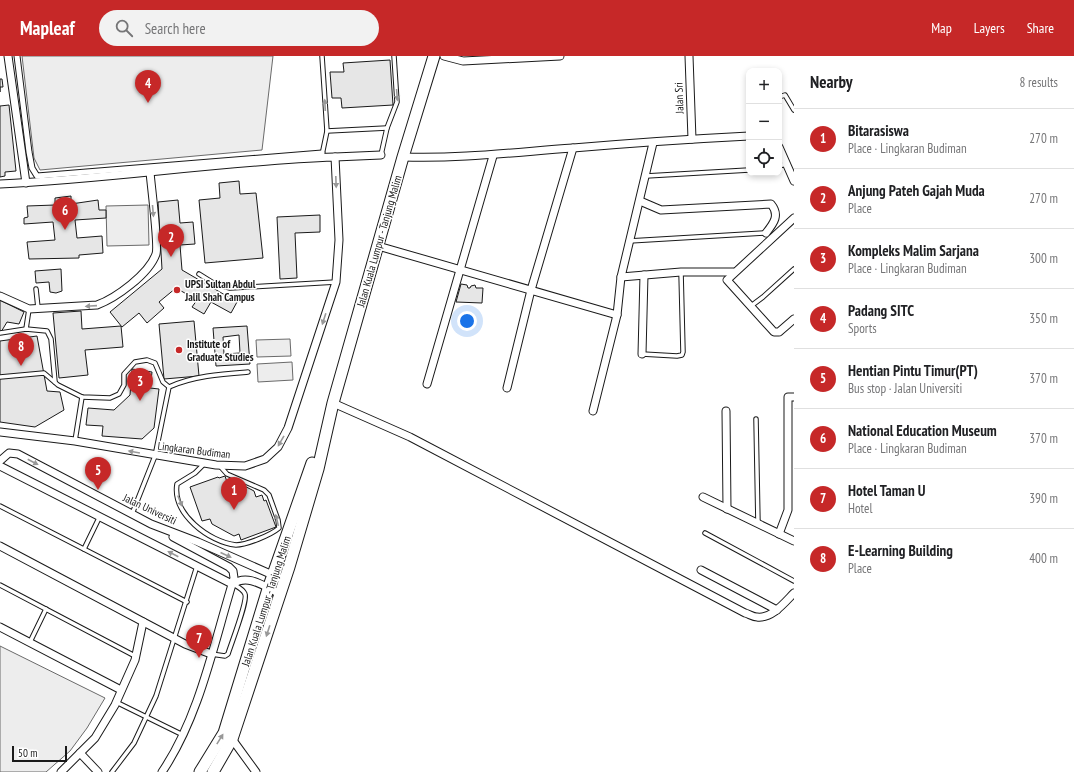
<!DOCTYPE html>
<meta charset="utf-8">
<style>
body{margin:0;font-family:"PT Sans Narrow",sans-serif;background:#f2f2f2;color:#202124}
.controls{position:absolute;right:12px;top:12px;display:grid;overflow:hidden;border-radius:8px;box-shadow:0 2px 6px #0003}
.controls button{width:36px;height:36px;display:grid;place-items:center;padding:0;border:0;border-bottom:1px solid #e0e0e0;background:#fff;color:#202124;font:20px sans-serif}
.scale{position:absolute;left:12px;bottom:10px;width:55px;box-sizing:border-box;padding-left:4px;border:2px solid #1a1a1a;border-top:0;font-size:11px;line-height:14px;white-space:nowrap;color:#1a1a1a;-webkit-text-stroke:3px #fff;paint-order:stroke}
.you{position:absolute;left:467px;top:265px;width:14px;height:14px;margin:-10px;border:3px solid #fff;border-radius:50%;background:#1a73e8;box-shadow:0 0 0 6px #1a73e833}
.badge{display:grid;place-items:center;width:26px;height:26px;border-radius:50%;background:#c62828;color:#fff;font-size:13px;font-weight:700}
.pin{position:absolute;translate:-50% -33px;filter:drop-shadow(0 1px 2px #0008)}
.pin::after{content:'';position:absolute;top:21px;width:14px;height:12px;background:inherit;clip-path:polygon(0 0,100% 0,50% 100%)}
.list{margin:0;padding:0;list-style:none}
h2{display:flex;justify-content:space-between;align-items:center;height:52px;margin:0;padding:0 16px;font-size:17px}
h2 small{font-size:13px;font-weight:400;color:#757577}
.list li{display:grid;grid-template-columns:26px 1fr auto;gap:12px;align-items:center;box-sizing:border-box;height:60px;padding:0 16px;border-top:1px solid #e0e0e0}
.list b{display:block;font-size:15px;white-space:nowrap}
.list p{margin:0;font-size:13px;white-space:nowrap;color:#757577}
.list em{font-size:13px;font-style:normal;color:#757577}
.icon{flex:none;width:22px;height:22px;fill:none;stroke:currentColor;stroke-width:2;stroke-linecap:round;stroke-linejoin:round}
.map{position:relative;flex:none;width:794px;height:716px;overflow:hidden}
header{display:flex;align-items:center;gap:24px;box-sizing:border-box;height:56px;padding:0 20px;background:#c62828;color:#fff}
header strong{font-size:19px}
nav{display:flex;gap:22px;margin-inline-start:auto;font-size:14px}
.search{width:280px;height:36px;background:#f2f2f2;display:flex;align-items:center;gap:10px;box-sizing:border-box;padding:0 14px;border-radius:22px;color:#757577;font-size:15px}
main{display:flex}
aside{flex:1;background:#fff}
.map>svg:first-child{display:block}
.green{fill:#ededed;stroke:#6a6a6a}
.building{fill:#e6e6e6;stroke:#1a1a1a;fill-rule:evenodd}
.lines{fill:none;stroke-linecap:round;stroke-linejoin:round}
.service-casing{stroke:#1a1a1a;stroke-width:5.5}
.pedestrian-casing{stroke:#1a1a1a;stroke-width:7}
.minor-casing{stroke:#1a1a1a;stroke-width:9}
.primary-casing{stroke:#1a1a1a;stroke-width:13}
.service{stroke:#fff;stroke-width:3.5}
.pedestrian{stroke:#fff;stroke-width:5}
.minor{stroke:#fff;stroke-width:7}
.primary{stroke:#fff;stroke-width:11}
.oneway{fill:#989898}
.poi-dot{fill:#c62828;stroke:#fff;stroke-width:1.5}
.labels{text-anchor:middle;stroke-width:3;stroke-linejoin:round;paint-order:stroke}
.street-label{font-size:11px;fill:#1a1a1a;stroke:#fff}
.poi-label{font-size:11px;font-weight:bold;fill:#1a1a1a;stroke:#fff;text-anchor:start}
</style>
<header>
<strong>Mapleaf</strong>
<div class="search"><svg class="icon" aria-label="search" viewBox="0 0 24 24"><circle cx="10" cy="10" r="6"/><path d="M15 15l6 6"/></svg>Search here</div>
<nav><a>Map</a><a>Layers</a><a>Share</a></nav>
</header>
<main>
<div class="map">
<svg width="794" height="716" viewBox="0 0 794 716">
<rect width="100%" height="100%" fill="#fff"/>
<!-- green -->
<g class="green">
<polygon points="22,0 273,0 262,94 40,114 34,102"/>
<polygon points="148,149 149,189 107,190 106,150"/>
<polygon points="290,283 291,300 257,301 256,284"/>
<polygon points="292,306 293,324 258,326 257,308"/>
<polygon points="0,590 105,642 87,672 70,695 46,716 0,716"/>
</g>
<!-- building -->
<g class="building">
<polygon points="390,4 393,49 342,52 341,42 332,42 330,16 344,16 343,7"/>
<polygon points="0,23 2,23 3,31 0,31 0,36"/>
<polygon points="9,49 16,115 5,116 5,120 0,121 0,50"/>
<polygon points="239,125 240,138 256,137 263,202 205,207 199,144 220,142 219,127"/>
<polygon points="71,140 71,148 98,144 99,154 106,154 106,162 75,164 77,182 102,180 103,197 79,199 79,202 29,203 27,186 55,184 53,166 24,168 24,162 28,161 27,150 55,149 55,142"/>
<polygon points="178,144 180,167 193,166 195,188 180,189 182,214 237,246 231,257 211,246 204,258 192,251 197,244 176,232 159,246 164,252 147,267 139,257 122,271 110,256 162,213 158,146"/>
<polygon points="320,159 320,176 295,177 297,222 280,223 277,161"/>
<polygon points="61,213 62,235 56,237 50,236 49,226 36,227 35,215"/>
<polygon points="461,228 467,229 468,232 470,232 471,230 475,229 476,232 483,232 482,247 456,246"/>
<polygon points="0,244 24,256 19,268 7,266 1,276 0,275"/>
<polygon points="81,255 82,273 121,270 123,291 85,294 88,319 59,322 53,257"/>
<polygon points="194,265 199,320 164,323 159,268"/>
<path d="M247 270 250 308 216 310 213 272ZM239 279 240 297 224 298 223 281Z"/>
<polygon points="37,280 47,335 60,336 64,354 35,371 0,366 0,285"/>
<polygon points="132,313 152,316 150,332 159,333 154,372 142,383 102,380 103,370 86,369 88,352 114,354 130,339"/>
<polygon points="225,420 227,426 233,424 254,435 256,441 262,439 264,445 266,444 276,471 241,484 239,478 234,480 212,468 210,463 202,465 190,431 218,421 219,422"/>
</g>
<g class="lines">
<defs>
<g id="service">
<polyline points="779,41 785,39 794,54"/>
<polyline points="327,75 387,72"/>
<polyline points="322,99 327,75 322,0"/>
<polyline points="381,99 387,72 397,46 394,0"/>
<polyline points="779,110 786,108"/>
<polyline points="646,120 749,114"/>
<polyline points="629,185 766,177"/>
<polyline points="199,218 215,228 230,232 336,226"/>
<polyline points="36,233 38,252"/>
<polyline points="751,250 763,241 794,213"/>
<polyline points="26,273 29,253"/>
<polyline points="0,277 26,273 47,275 51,283 55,326"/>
<polyline points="642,298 677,300 682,299 683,296 681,216"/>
<polyline points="0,321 44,317 58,329 82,341 110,342 119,338 124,329 124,318 135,306 147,304 155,307 163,326 169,331"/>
<polyline points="756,363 758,468"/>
<polyline points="75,385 82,341"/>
<path d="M204 408 195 417 177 428C172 458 209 486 236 489 246 489 271 479 279 472L278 464 269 439 264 434 227 418 219 409"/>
<polyline points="0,450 187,546"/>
<path d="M132 458 155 400 169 331C193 320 222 318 248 316"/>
<polyline points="705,477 794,525"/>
<polyline points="84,493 100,460"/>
<polyline points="0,529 135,600"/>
<polyline points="30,586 46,553"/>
<path d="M211 598 225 600 228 598C231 588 248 545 245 538 243 533 238 531 233 528"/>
<polyline points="116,646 183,679"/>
<polyline points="112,716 134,687 156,640 197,510"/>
</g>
<polyline id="pedestrian" points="17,0 29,96 32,112 37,120 322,97"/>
<g id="minor">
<polyline points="8,0 26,127"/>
<polyline points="444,0 463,5 560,0"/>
<polyline points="689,0 692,83"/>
<polyline points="779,91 794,125"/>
<polyline points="335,101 381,99"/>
<path d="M403 101C460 103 516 96 573 92 632 87 690 83 749 80"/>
<path d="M0 128C112 123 223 105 335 101L339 184 336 226 288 372 278 391 265 403 245 410 216 409 75 385 0 376"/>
<path d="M640 145 661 154 771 148C780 159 774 167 766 177"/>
<polyline points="794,162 727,224 774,276 779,276 794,263"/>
<polyline points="378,190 617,259"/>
<polyline points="621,221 681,216 733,216"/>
<path d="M0 240 29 253 97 249C116 242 149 218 156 198 159 190 151 129 150 116"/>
<polyline points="642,298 644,219"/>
<polyline points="427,328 493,100"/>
<polyline points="507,332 531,234 573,92"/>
<path d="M333 347 410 381 745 557C749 558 753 561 757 561 772 563 785 546 794 537"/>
<polyline points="593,355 617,259 621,221 653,87"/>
<polyline points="726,355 727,453"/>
<polyline points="0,405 9,397 18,398 151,468 198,486 284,524"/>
<polyline points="0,410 232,528"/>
<polyline points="703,441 794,485"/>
<polyline points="779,478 788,454 788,341 794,341"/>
<polyline points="0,490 185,588 211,598"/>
<polyline points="701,514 777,554"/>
<path d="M233 528C248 517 265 531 280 538"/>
<polyline points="0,571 121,634"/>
<polyline points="232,683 256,716"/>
<polyline points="80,697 98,716"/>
<polyline points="61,716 95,682 115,649 135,604 143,566"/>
<path d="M162 716C200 660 214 586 234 522L233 515 229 511 173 481"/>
</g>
<g id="primary">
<polyline points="200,716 224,677 268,533 312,407"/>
<polyline points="213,716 232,683 289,511 318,413 333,347 403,101 434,0"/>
</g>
</defs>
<!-- service casing -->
<use href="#service" class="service-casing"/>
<!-- pedestrian casing -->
<use href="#pedestrian" class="pedestrian-casing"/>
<!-- minor casing -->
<use href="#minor" class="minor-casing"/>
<!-- primary casing -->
<use href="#primary" class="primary-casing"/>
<!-- service -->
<use href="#service" class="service"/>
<!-- pedestrian -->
<use href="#pedestrian" class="pedestrian"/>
<!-- minor -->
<use href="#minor" class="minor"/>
<!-- primary -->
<use href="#primary" class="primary"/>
</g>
<!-- one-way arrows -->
<defs><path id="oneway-solid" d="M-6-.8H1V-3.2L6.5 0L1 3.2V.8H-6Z"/></defs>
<g class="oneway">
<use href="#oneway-solid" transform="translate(397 39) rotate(86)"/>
<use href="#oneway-solid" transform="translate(325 49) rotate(-93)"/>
<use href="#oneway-solid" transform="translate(336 126) rotate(88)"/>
<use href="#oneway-solid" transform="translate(153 155) rotate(85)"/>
<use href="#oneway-solid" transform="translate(91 250) rotate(176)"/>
<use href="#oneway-solid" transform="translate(324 263) rotate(108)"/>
<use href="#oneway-solid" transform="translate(281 385) rotate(120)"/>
<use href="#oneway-solid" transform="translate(134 396) rotate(-170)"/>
<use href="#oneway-solid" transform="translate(33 406) rotate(28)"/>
<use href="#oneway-solid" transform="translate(180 445) rotate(68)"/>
<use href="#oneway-solid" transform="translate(277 464) rotate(-103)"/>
<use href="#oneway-solid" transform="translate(173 498) rotate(-153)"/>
<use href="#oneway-solid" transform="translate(226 499) rotate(24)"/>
<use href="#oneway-solid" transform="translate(268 575) rotate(108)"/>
<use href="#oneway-solid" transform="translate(220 683) rotate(-58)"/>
</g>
<!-- markers -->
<g class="poi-dot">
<circle cx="177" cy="234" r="4"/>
<circle cx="179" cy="294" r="4"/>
</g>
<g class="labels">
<!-- street labels -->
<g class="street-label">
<text transform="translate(679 42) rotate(-92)" y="4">Jalan Sri</text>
<text transform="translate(379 185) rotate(-74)" y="4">Jalan Kuala Lumpur - Tanjung Malim</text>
<text transform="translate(194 394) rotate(7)" y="4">Lingkaran Budiman</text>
<text transform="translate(150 453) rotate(25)" y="4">Jalan Universiti</text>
<text transform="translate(266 545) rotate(-72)" y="4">Jalan Kuala Lumpur - Tanjung Malim</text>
</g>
<!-- poi labels -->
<g class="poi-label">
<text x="185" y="232">UPSI Sultan Abdul<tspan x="185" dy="13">Jalil Shah Campus</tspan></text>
<text x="187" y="292">Institute of<tspan x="187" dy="13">Graduate Studies</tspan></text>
</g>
</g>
</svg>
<div class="controls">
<button>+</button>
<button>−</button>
<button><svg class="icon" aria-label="locate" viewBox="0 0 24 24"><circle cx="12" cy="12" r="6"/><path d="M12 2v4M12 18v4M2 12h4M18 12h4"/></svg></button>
</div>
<div class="scale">50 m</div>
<div class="you"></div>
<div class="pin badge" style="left:234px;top:454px">1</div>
<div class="pin badge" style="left:171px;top:201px">2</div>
<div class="pin badge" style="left:140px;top:345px">3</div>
<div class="pin badge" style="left:148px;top:47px">4</div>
<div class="pin badge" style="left:98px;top:434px">5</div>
<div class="pin badge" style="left:65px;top:174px">6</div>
<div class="pin badge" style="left:199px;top:602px">7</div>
<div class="pin badge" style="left:21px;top:310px">8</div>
</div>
<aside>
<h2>Nearby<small>8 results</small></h2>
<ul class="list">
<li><span class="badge">1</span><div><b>Bitarasiswa</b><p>Place · Lingkaran Budiman</p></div><em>270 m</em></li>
<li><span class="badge">2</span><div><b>Anjung Pateh Gajah Muda</b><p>Place</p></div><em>270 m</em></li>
<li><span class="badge">3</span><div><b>Kompleks Malim Sarjana</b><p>Place · Lingkaran Budiman</p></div><em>300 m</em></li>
<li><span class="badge">4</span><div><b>Padang SITC</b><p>Sports</p></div><em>350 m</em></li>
<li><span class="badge">5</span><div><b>Hentian Pintu Timur(PT)</b><p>Bus stop · Jalan Universiti</p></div><em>370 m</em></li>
<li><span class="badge">6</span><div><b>National Education Museum</b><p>Place · Lingkaran Budiman</p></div><em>370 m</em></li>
<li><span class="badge">7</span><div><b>Hotel Taman U</b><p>Hotel</p></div><em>390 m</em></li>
<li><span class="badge">8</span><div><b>E-Learning Building</b><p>Place</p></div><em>400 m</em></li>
</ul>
</aside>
</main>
